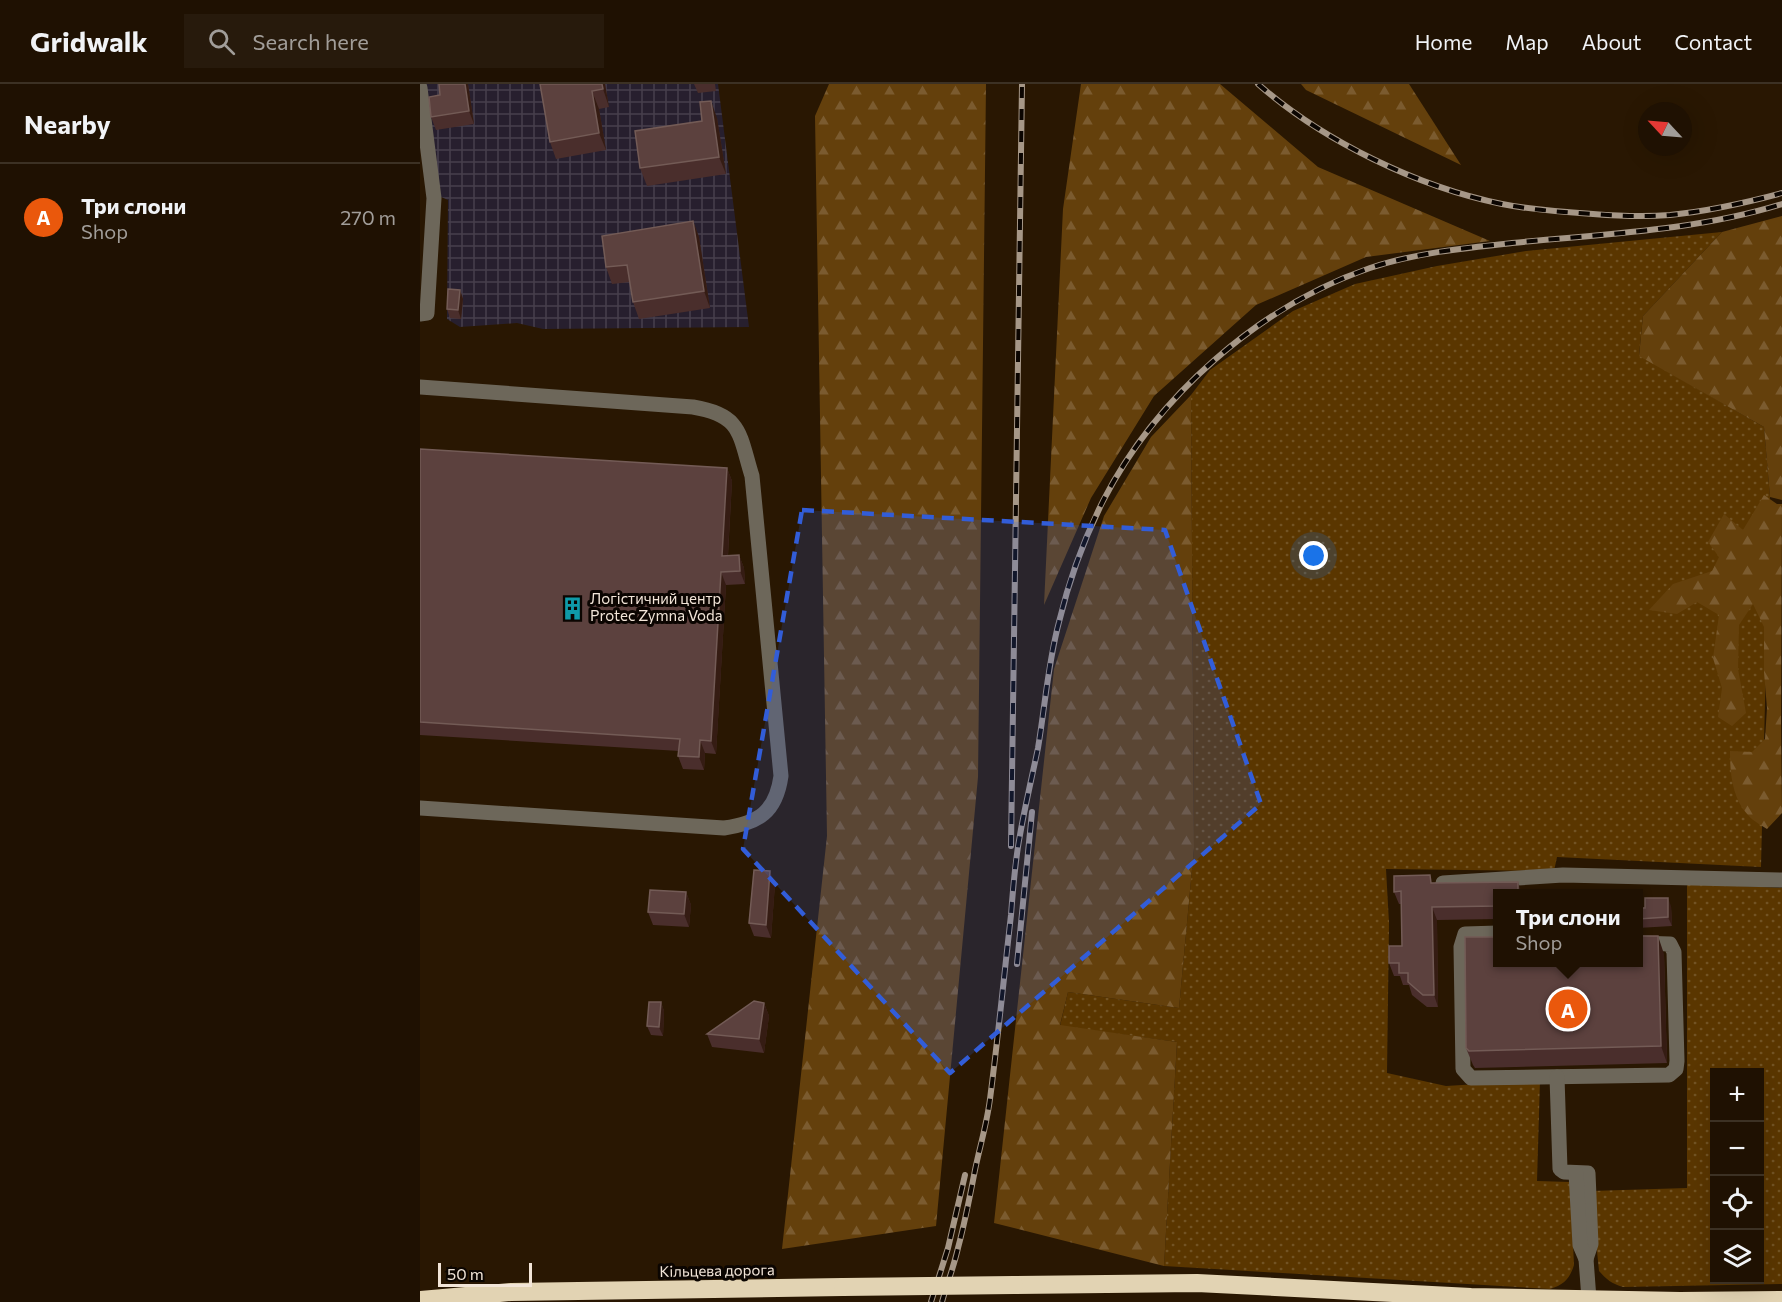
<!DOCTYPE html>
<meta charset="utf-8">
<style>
body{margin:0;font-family:Commissioner,sans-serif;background:#271a0c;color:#f1f3f6}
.controls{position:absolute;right:18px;bottom:18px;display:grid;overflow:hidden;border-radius:0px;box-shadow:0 6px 24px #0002}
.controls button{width:54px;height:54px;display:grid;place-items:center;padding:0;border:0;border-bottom:2px solid #3c3124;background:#1f1102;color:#f1f3f6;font:30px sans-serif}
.compass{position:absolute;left:1218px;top:18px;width:54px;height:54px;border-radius:50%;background:#1f1102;box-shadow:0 6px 24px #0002;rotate:296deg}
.scale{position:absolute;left:18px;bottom:15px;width:94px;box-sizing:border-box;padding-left:6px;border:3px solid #f2e5d8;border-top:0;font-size:16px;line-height:21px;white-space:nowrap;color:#f2e5d8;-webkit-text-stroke:4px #0b0501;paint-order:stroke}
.you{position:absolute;left:894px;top:472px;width:21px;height:21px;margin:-15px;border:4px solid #fff;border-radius:50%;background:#1a73e8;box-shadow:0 0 0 9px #1a73e833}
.badge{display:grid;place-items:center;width:39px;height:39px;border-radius:50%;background:#ea580c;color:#fff;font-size:20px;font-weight:700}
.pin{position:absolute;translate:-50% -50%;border:3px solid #fff;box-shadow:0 2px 6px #0006}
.popup{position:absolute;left:1073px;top:805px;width:150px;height:78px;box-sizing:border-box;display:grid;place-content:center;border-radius:0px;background:#1f1102;filter:drop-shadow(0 2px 4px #0005);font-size:20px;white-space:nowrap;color:#a19d99}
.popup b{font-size:22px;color:#f1f3f6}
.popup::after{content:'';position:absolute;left:50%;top:100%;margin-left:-12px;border:12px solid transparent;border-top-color:#1f1102}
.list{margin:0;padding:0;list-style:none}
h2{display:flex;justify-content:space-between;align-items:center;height:78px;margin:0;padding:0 24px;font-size:26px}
h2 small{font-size:20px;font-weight:400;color:#a19d99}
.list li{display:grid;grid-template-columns:39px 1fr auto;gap:18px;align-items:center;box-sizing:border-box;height:108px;padding:0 24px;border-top:2px solid #3c3124}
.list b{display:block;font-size:22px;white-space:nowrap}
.list p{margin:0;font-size:20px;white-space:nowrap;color:#a19d99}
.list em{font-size:20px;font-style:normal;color:#a19d99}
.icon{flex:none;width:33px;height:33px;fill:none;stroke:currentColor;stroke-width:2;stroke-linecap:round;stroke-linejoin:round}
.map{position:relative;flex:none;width:1362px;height:1218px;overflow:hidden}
header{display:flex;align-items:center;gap:36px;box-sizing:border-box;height:84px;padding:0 30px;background:#1f1102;border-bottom:2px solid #3c3124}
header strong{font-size:28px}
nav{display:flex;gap:33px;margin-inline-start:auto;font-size:21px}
.search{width:420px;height:54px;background:#271a0c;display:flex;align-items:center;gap:15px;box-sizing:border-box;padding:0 21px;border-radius:0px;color:#a19d99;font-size:22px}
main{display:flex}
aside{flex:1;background:#1f1102}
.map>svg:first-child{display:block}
.industrial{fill:url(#industrial-grid)}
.green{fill:url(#green-dots);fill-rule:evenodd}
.forest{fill:url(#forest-firs)}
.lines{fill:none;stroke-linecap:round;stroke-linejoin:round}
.minor{stroke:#6d675a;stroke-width:15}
.highway{stroke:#e2d3b3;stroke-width:18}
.rail-casing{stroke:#a69787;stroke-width:6}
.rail{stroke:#0b0501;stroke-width:4;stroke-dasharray:11;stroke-linecap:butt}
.highway-bridge{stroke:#e2d3b3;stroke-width:18}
.wall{fill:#4a2e2c}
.shaded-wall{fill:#351c13}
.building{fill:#5c413e;stroke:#735b56;stroke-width:1.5}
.marked{fill:#325dd8;fill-opacity:0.2;stroke:#325dd8;stroke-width:4.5;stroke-dasharray:12 8;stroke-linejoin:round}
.labels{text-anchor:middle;stroke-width:6;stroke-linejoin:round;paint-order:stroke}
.poi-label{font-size:15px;fill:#f2e5d8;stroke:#0b0501;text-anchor:start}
.street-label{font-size:15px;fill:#f2e5d8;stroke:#0b0501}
</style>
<header>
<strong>Gridwalk</strong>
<div class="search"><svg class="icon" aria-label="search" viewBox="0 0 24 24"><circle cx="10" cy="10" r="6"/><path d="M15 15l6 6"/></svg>Search here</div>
<nav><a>Home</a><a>Map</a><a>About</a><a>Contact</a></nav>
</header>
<main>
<aside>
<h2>Nearby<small></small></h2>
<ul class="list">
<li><span class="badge">A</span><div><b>Три слони</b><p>Shop</p></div><em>270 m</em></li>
</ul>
</aside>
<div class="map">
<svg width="1362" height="1218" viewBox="0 0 1362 1218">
<defs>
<pattern id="industrial-grid" width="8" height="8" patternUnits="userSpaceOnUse" patternTransform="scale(1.5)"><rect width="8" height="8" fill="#271f2e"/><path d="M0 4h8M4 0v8" fill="none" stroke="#473f4c"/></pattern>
<pattern id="green-dots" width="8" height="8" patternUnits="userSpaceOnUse" patternTransform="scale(1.5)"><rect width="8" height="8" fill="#5a3600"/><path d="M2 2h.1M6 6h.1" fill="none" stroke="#725324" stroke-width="1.8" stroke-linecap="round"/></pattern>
<pattern id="forest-firs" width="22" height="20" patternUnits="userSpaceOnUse" patternTransform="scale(1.5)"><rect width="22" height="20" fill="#64400c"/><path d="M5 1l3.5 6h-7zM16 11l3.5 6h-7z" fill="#7b5b2f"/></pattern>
</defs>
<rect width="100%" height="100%" fill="#291702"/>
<!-- industrial -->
<polygon class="industrial" points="3,0 298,0 329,243 123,245 97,239 40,243 27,235 28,116 19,112"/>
<!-- green -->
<g class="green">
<path d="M1302 148 1223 232 1219 271 1344 343 1350 413 1341 783 1137 773 1134 787 966 785 969 839 967 989 1026 1002 1120 996 1117 1097 1150 1098 1154 1181C1150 1194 1144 1201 1130 1205L744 1182 757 958 640 942 648 908 759 924 774 764 771 311 790 286 873 227 935 200 1017 182 1106 167Z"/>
<path d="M1267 799 1362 804V1200L1203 1203C1192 1200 1186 1195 1179 1187L1171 1107 1267 1104ZM1294 988H1340V1196H1294Z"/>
</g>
<!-- forest -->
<g class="forest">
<polygon points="409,0 566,0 558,693 516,1142 362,1165 407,752 395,32"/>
<polygon points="661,0 800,0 898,83 1070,157 946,173 836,221 734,312 671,414 624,521 643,125"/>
<polygon points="881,0 989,0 1041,81 886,6"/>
<polygon points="1362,132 1362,416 1350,413 1344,343 1219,272 1223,232 1302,148"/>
<polygon points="771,311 774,764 759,924 648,908 640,941 757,958 744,1182 574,1139 634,585 684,432 731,353"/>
<path d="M1344 411 1357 420H1362L1361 640 1362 729 1347 745C1341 741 1333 737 1328 731 1312 714 1310 689 1310 667L1332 668 1345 655 1347 624 1344 588V543L1333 520 1319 541 1318 585 1326 629 1312 642 1298 633 1302 604 1293 574 1299 531 1277 518 1257 530 1229 526 1253 500 1292 487 1299 473 1288 458 1304 430 1323 446Z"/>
</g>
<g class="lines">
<!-- minor -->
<g class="minor">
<polyline points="0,4 14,114 7,229 0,230"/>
<path d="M0 303 273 323C322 331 319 350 332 392L361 692C356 728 339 739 304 744L0 724"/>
<polyline points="1023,799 1143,791 1362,796"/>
<polyline points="1078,849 1045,850 1041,863 1043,985 1051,994 1249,991 1256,985 1257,977 1254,868 1250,860 1218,859"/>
<polyline points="1137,993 1140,1085 1144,1088 1168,1089 1171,1160 1166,1175"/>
<polyline points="1156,1089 1160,1161 1166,1175 1169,1215"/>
</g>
<!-- highway -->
<g class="highway">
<polyline points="594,1201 777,1199 1051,1213 1260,1217 1362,1216"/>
<polyline points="0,1216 91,1208 423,1203"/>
</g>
<defs>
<g id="rail">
<path d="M838 0C903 57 998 103 1082 120 1112 126 1142 128 1173 130 1199 132 1224 133 1250 131 1288 127 1325 119 1362 109"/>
<polyline points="591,762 602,0"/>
<polyline points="597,880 612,728"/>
<polyline points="511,1218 528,1164 545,1091"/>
<path d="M522 1218C527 1200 534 1182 538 1164 545 1138 550 1112 555 1086 560 1062 567 1039 570 1015 578 954 584 892 591 831 593 804 595 777 600 751 605 722 612 693 618 664 625 622 628 579 639 538 649 496 664 455 683 417 736 313 839 222 950 184 995 169 1044 164 1092 159 1182 150 1275 147 1362 120"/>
</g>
</defs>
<!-- rail casing -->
<use href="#rail" class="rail-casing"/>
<!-- rail -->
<use href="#rail" class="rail"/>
<!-- highway-bridge -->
<polyline class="highway-bridge" points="423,1203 594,1201"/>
</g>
<!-- wall -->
<g class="wall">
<polygon points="48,0 54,40 16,46 11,33 20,11"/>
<polygon points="120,0 185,0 189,23 179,25 186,66 136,75 130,58"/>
<polygon points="274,0 295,0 296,7 278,9"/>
<polygon points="297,34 306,90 227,102 220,84 282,37"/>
<polygon points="273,137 279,153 290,224 219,235 213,218 210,198 192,200 186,183"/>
<polygon points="40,206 43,215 41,235 30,234 27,225"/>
<polygon points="0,365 307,384 312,397 308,472 319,471 324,484 325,500 306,501 296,670 285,669 284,686 263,685 258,672 259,667 0,651"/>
<polygon points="1013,799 1077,810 1077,835 1017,836 1018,923 1007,923 992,911 989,901 983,901 980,892 974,892 969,879 982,862 982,820 979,820 974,808"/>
<polygon points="355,800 351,854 334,852 329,839"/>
<polygon points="266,808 271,821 269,843 233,841 228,828"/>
<polygon points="1251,822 1252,842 1218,844 1218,824"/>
<polygon points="1244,870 1247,979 1055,984 1053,981 1046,964"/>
<polygon points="241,918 244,927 243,952 231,951 227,942"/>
<polygon points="344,919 349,932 344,969 292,963 287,950"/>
</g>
<!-- shaded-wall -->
<g class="shaded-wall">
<polygon points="45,0 48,0 54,40 49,27"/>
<polygon points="182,0 185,0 189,23 183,5"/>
<polygon points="172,7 179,25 186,66 179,49"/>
<polygon points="291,17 297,34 306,90 299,73"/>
<polygon points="273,137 279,153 290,224 284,207"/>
<polygon points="40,206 43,215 41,235 38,226"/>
<polygon points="307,384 312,397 307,485 302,472"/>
<polygon points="319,471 324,484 325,500 320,487"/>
<polygon points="301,488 306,501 296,670 291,657"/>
<polygon points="280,656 285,669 284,686 279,673"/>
<polygon points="350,787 355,800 351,854 346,841"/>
<polygon points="1098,798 1102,810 1098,810"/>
<polygon points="266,808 271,821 269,843 264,830"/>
<polygon points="1248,814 1251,822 1252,842 1248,833"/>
<polygon points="1012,823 1017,836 1018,923 1014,911"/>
<polygon points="1238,852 1244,870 1247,979 1241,962"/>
<polygon points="241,918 244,927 243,952 239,943"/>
<polygon points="344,919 349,932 344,969 339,955"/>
</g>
<!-- building -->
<g class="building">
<polygon points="19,0 45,0 49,27 11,33 9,13 20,11"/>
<polygon points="120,0 182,0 183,5 172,7 179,49 130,58"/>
<polygon points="291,17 299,73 220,84 215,47 282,37 280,18"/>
<polygon points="273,137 284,207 213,218 207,181 186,183 182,152"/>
<polygon points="28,205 40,206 38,226 27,225"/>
<polygon points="0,365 307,384 302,472 319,471 320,487 301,488 291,657 280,656 279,673 258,672 260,655 0,638"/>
<polygon points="334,786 350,787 346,841 329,839"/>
<polygon points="1010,791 1011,799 1098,798 1098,810 1077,810 1077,822 1012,823 1014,911 1003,911 988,898 988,889 979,889 979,879 969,879 969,862 982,862 981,807 974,808 974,792"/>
<polygon points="230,806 266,808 264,830 228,828"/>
<polygon points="1225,814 1248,814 1248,833 1218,835 1218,824 1225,824"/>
<polygon points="1218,852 1238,852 1241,962 1049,967 1046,964 1045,853 1077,853 1077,879 1218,879"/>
<polygon points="334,917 344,919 339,955 287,950"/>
<polygon points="229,918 241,918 239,943 227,942"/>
</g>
<!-- marked area -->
<path class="marked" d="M382 426 745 446 841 720 530 989 323 765Z"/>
<!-- icons -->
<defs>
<symbol id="building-bare" viewBox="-9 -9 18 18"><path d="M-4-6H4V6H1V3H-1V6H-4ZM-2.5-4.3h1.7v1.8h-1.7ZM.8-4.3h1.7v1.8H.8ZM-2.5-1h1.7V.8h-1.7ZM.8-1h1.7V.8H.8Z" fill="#0f9aa8" stroke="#0b0501" stroke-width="2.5" paint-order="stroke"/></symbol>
</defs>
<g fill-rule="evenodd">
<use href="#building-bare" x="136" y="508" width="33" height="33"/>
</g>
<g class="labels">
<!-- poi labels -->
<g class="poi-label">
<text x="170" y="520">Логістичний центр<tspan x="170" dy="17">Protec Zymna Voda</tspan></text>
</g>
<!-- street labels -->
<g class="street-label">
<text transform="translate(297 1187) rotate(-1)" y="5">Кільцева дорога</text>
</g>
</g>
</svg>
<div class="controls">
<button>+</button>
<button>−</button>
<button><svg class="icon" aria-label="locate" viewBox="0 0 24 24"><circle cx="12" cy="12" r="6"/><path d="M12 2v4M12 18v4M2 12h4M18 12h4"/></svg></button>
<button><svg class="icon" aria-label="layers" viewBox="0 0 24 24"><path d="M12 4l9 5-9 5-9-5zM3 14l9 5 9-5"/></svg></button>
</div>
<svg class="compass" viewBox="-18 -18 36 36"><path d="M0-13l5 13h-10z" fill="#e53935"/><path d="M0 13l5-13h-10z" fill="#a19d99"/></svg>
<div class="scale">50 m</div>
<div class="you"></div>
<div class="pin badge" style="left:1148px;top:925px">A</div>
<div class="popup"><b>Три слони</b>Shop</div>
</div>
</main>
